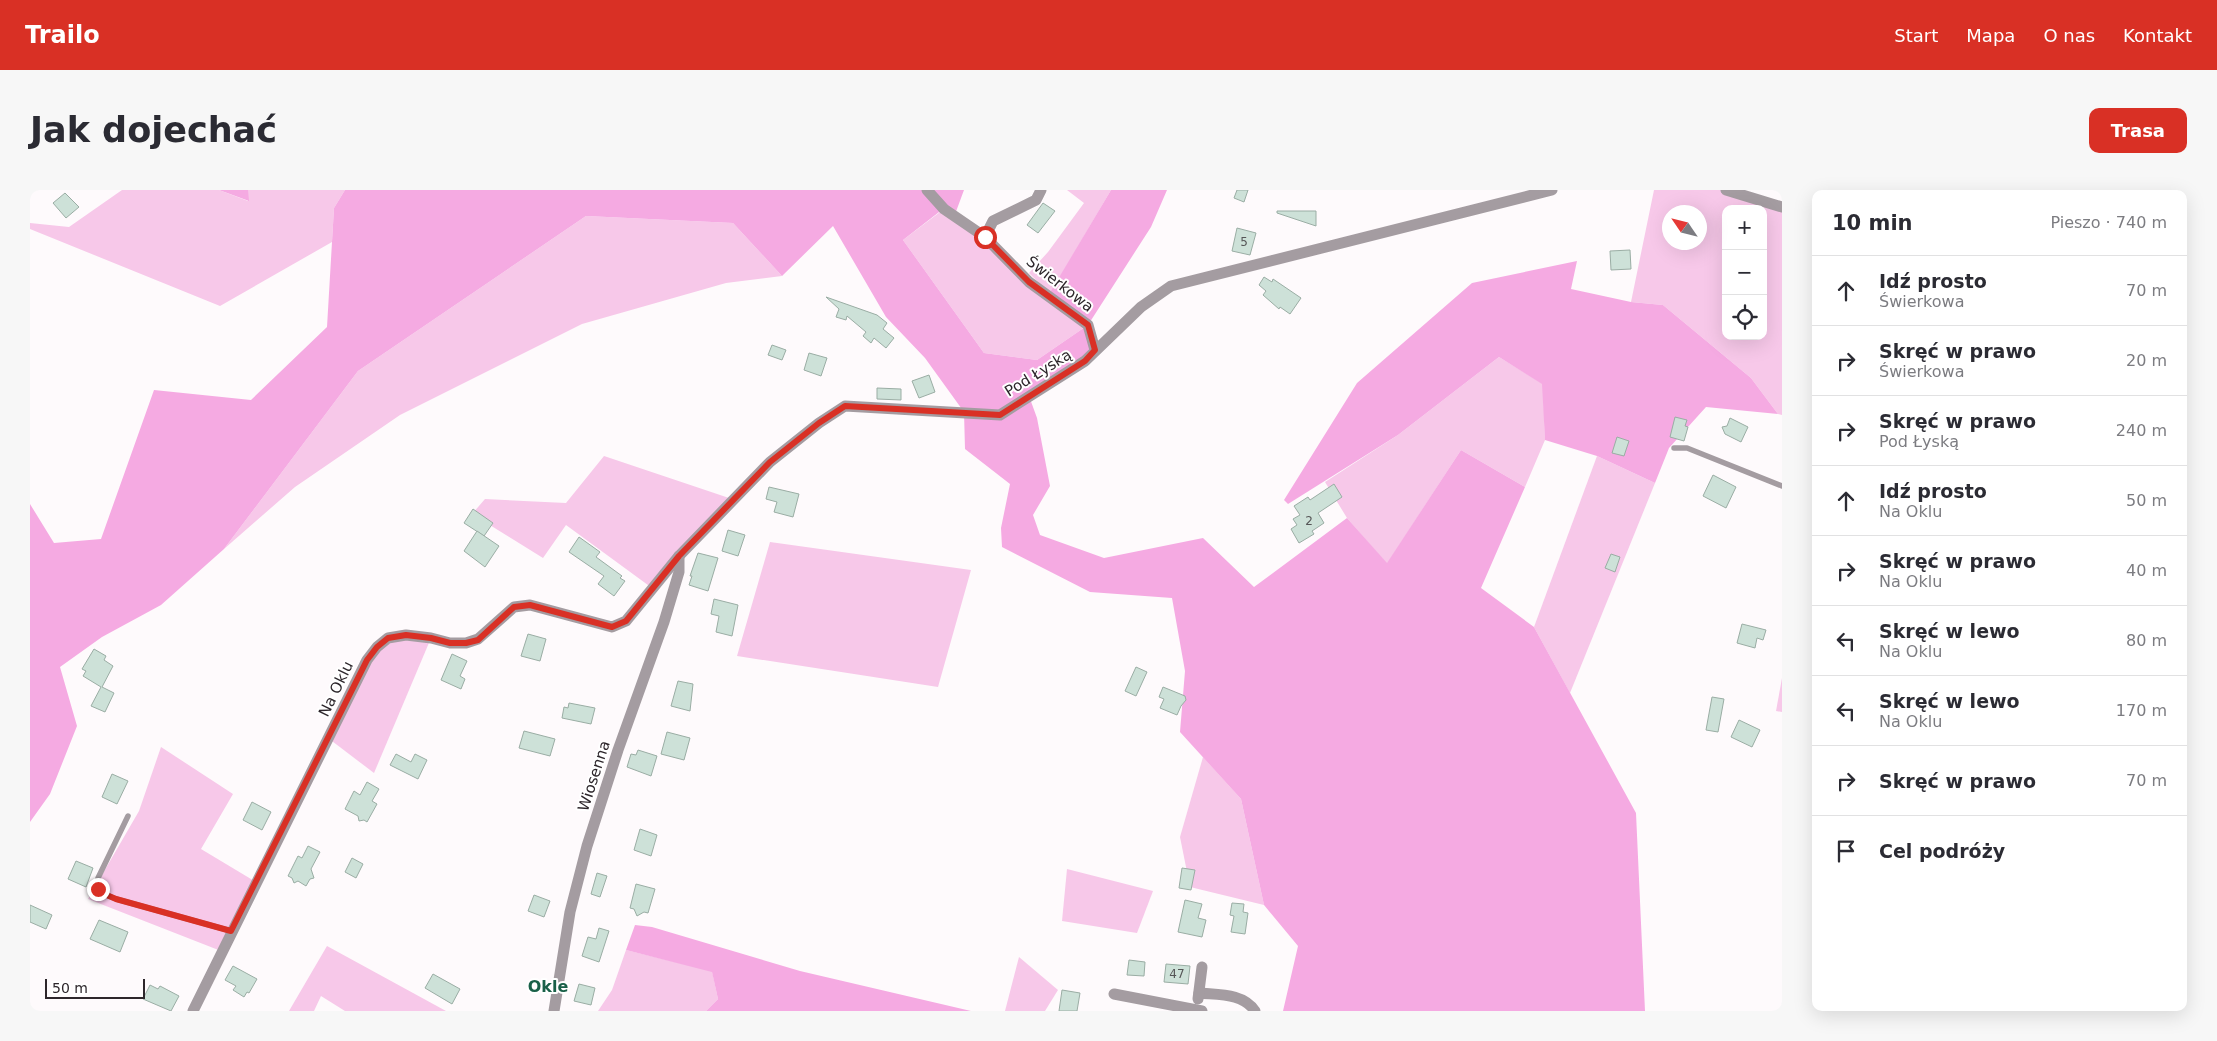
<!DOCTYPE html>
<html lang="pl">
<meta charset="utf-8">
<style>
body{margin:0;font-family:"DejaVu Sans",sans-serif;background:#f7f7f7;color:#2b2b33}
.controls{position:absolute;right:15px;top:15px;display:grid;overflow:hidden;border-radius:10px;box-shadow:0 5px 20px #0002}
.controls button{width:45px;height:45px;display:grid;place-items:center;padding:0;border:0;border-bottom:1px solid #e1e1e2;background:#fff;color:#2b2b33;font:25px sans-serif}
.compass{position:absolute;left:1632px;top:15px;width:45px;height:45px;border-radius:50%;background:#fff;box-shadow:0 5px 20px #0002;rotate:305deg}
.scale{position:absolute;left:15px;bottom:12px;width:100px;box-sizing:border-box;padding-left:5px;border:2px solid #2d262b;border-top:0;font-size:14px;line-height:18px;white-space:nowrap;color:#2d262b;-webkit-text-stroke:4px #fff;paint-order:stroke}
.stop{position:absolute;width:15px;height:15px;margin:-11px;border:4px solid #d93025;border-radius:50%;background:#fff}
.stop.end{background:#d93025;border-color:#fff;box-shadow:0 1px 5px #0008}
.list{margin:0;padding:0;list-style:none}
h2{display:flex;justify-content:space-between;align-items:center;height:65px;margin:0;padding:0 20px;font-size:21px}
h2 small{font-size:16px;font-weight:400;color:#7c7c81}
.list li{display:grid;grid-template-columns:32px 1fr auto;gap:15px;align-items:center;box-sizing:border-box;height:70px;padding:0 20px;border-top:1px solid #e1e1e2}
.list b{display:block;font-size:19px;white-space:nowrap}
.list p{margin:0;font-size:16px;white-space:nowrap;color:#7c7c81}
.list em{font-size:16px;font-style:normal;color:#7c7c81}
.icon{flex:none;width:28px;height:28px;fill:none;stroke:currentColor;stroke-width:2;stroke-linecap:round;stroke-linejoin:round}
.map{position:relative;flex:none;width:1752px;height:821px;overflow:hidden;border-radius:10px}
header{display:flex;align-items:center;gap:30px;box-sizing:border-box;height:70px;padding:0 25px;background:#d93025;color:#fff}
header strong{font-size:24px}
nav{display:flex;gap:28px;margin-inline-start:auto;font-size:18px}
.intro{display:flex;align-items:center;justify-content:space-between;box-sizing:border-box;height:120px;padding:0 30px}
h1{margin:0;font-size:35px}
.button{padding:12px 22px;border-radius:10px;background:#d93025;color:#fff;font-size:18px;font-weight:700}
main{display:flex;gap:30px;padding:0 30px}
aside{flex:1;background:#fff;border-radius:10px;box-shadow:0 5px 20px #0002}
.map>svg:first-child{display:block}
.green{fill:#f7c8e9;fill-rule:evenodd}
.forest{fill:#f5aae2}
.building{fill:#cde1d8;stroke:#9aada4}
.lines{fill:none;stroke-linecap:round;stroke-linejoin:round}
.service{stroke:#a49ca1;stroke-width:5.5}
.minor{stroke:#a49ca1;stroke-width:11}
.route{stroke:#d93025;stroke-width:6}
.labels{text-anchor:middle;stroke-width:4;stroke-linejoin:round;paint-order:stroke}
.number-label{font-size:12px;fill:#555556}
.street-label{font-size:15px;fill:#2d262b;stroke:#fff}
.neighbourhood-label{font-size:16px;font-weight:bold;fill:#196048;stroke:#fff}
</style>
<header>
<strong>Trailo</strong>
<nav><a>Start</a><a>Mapa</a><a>O nas</a><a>Kontakt</a></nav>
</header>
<div class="intro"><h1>Jak dojechać</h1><a class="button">Trasa</a></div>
<main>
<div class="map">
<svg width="1752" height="821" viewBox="0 0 1752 821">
<rect width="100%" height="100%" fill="#fefafc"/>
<!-- green -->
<g class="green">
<polygon points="92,0 189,0 218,11 218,0 315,0 304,18 302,52 190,116 0,39 0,33 39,37"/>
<polygon points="1037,0 1081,0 1020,104 999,83 1018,62 1054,13"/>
<path d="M1624 0H1696L1752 17V225L1748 224 1721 188 1633 115 1601 112ZM1696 19H1733V146H1696ZM1640 22H1670V52H1640Z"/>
<polygon points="914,19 999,92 1058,135 1007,170 954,163 873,50"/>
<polygon points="556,26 703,33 752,86 696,93 552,134 370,225 265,297 194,359 328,181"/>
<polygon points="1469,167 1513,194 1515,250 1495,297 1431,260 1357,374 1317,328 1295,292 1368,245"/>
<polygon points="574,266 705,310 622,398 536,335 513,368 442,324 455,309 536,313"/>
<polygon points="1567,266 1625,293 1540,503 1504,437"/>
<polygon points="740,352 941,380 908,497 707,466"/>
<polygon points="358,448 401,448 344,583 298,548 337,470"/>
<polygon points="1752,488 1752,522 1746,521"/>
<polygon points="131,557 203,604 171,659 226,692 191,761 58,709 109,621"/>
<polygon points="1173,567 1211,609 1234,715 1160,697 1150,647"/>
<polygon points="1037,679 1123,701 1107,743 1032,731"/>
<polygon points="297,756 416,821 315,821 291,806 284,821 259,821"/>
<polygon points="596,760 682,781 688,809 676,821 568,821 582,800"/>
<polygon points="989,767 1028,800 1015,821 975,821"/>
</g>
<!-- forest -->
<g class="forest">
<polygon points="189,0 218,0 219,11"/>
<polygon points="315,0 934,0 924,27 913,19 873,50 954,163 1007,170 1058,135 1018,106 1081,0 1137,0 1121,37 1058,135 1065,160 999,206 1007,228 1020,296 1003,325 1010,345 1074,368 1173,348 1224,397 1317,328 1357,373 1431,260 1495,297 1451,398 1504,437 1606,623 1615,821 1253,821 1268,756 1234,715 1211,609 1150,542 1155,481 1142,408 1060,402 972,357 971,338 980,294 935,259 934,222 895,168 856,127 803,36 752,86 703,33 556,26 328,181 194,359 131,415 72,447 30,477 47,536 20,604 0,632 0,314 24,353 71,349 124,200 221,210 297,137 304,18"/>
<polygon points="1547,71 1541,99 1601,112 1633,115 1721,188 1748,224 1676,217 1639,258 1625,293 1567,266 1515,250 1512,194 1469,167 1368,245 1258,314 1254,310 1327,193 1442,93"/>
<polygon points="605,735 622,737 770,781 941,821 676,821 688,809 682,782 596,760"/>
</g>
<!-- building -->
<g class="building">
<polygon points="1207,0 1218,0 1214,12 1204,8"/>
<polygon points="35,3 49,17 36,28 23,13"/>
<polygon points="1013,13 1025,21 1008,43 997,35"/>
<polygon points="1247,21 1286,21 1286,36 1247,23"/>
<polygon points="1207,38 1226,43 1220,65 1202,61"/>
<polygon points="1600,60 1601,79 1581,80 1580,61"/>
<polygon points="1234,87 1242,92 1243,89 1271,108 1260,124 1250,117 1249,119 1233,105 1236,101 1229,95"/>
<polygon points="796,107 847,125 857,133 853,139 864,148 856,158 844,148 841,153 833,146 836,142 817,126 816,130 806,127 809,119"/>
<polygon points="742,155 756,160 752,170 738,165"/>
<polygon points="779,163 797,168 791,186 774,180"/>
<polygon points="899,185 905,202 889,208 882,191"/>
<polygon points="847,198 871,199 871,210 847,209"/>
<polygon points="1645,227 1657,230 1655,236 1658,237 1654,251 1640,247"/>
<polygon points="1700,228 1718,237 1711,252 1695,244 1692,237 1697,236"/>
<polygon points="1587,247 1599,251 1594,266 1582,263"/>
<polygon points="1683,285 1706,297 1696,318 1673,306"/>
<polygon points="1304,294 1312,307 1288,323 1294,333 1282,341 1284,344 1269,353 1261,339 1267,335 1263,329 1270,325 1264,316 1278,307 1280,310"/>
<polygon points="739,297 769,304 763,327 744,322 747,312 736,309"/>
<polygon points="443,319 463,333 454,346 434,333"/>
<polygon points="698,340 715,345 708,366 692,361"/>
<polygon points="447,341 469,356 455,377 434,361"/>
<polygon points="549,347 570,362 566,367 592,386 590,388 595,391 584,406 568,394 574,386 539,362"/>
<polygon points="668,363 688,368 678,401 659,395 662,386 660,386"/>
<polygon points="1581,364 1590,367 1585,382 1575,378"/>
<polygon points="684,409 708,415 702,446 686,442 689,426 681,424"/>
<polygon points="1712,434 1736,440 1733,450 1727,448 1725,458 1707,453"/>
<polygon points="498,444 516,449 510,471 491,466"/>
<polygon points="64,459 76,466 74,470 83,476 72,497 84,503 75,522 61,516 71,497 53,486 56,481 52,479"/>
<polygon points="422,464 437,471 430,486 435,489 431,499 411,490"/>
<polygon points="1106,477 1117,482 1106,506 1095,501"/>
<polygon points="648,491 663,494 660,521 641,516"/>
<polygon points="1133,497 1155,506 1156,510 1151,516 1147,525 1130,518 1134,509 1129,507"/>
<polygon points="1682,507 1694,509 1688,542 1676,540"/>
<polygon points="539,513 565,518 561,534 532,528 534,517 538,518"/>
<polygon points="1709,530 1730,540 1722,557 1701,547"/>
<polygon points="494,541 525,549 520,566 489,558"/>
<polygon points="637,542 660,548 654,570 631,564"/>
<polygon points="608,560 627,566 621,586 597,577 601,564 606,565"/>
<polygon points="366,564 381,572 385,564 397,570 388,589 360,575"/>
<polygon points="82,584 98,591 87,614 72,607"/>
<polygon points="337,592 349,599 342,611 347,614 337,632 334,630 329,631 328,626 315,619 324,601 330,605"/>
<polygon points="222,612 241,622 232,640 213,630"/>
<polygon points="610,639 627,645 621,666 604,660"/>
<polygon points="278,656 290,662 281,679 284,688 280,689 276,696 268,691 264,693 262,688 258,686 268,666 272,668"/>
<polygon points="322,668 333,674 326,688 315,682"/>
<polygon points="46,671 63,678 56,697 38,689"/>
<polygon points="1152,678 1165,680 1161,700 1149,698"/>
<polygon points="567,683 577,686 570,707 561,704"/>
<polygon points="606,694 625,699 618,723 614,722 607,726 604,719 600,718"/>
<polygon points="504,705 520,711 514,727 498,721"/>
<polygon points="1155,710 1172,714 1168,728 1176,730 1172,747 1148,742"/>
<polygon points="1202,713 1214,714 1213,722 1218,723 1215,744 1201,742 1204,726 1200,725"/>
<polygon points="0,715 22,725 16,739 0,732"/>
<polygon points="69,730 98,742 90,762 60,749"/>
<polygon points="569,738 579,741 569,772 552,766 558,747 566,749"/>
<polygon points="1099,770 1115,772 1114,786 1097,785"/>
<polygon points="1136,774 1160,776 1158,794 1134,792"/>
<polygon points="203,776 227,789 219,803 217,802 214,807 203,800 206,796 195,790"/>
<polygon points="403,784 430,799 422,814 395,798"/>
<polygon points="549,794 565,798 561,815 544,811"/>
<polygon points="120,795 128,799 130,796 149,806 141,821 113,809"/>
<polygon points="1032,800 1050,803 1047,821 1029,821"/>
</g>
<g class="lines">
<!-- service -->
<g class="service">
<polyline points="1644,258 1657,258 1752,296"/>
<polyline points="98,626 68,688 68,699 72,703 86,709 201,741"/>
</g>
<!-- minor -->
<g class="minor">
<polyline points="897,0 914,19 955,47 999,92 1058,135 1065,160"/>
<polyline points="1696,0 1752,17"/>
<polyline points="955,47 963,31 1006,10 1011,0"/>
<path d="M1169 803C1189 805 1213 803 1225 821"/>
<polyline points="1084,804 1172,821"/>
<polyline points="1168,809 1172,777"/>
<polyline points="163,821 337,470 347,457 358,448 376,445 401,448 420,453 436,453 448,449 484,417 500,415 582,437 596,431 649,366 740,272 789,233 815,216 970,225 1055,171 1111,117 1141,96 1522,0"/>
<polyline points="524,821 540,722 557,656 588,560 634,432 649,382 649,366"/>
</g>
</g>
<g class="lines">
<!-- route -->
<polyline class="route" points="68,699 72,703 86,709 201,741 337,470 347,457 358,448 376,445 401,448 420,453 436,453 448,450 484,417 500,415 582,437 596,431 649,366 740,272 789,233 815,216 970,225 1055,171 1065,160 1058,135 999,92 955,47"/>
</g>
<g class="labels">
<!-- number labels -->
<g class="number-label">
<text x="1214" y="56">5</text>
<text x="1279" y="335">2</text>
<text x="1147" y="788">47</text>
</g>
<!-- street labels -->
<g class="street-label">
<text transform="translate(1030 94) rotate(38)" y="5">Świerkowa</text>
<text transform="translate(1008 183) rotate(-32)" y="5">Pod Łyską</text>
<text transform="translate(306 499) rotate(-64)" y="5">Na Oklu</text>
<text transform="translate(564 586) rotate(-72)" y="5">Wiosenna</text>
</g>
<!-- neighbourhood labels -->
<g class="neighbourhood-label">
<text x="518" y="802">Okle</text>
</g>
</g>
</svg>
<div class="controls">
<button>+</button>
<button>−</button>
<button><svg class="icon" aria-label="locate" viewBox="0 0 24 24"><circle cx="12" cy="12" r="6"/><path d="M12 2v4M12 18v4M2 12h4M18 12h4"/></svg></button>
</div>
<svg class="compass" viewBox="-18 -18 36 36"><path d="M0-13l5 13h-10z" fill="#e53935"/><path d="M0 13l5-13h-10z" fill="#7c7c81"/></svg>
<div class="scale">50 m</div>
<div class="stop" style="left:955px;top:47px"></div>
<div class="stop end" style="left:68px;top:699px"></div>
</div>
<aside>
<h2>10 min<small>Pieszo · 740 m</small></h2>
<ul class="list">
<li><svg class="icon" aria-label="ahead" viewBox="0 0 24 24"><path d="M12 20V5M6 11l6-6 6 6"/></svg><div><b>Idź prosto</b><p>Świerkowa</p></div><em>70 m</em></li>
<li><svg class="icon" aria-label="right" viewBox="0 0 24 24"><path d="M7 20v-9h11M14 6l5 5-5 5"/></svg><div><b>Skręć w prawo</b><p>Świerkowa</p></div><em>20 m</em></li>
<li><svg class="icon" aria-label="right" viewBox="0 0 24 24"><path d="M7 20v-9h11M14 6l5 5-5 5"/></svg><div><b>Skręć w prawo</b><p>Pod Łyską</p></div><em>240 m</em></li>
<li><svg class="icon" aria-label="ahead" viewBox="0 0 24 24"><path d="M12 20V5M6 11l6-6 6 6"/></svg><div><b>Idź prosto</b><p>Na Oklu</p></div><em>50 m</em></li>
<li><svg class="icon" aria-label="right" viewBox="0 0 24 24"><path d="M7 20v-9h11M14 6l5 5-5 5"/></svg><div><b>Skręć w prawo</b><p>Na Oklu</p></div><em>40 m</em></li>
<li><svg class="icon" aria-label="left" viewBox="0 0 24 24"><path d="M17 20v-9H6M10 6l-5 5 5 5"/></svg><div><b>Skręć w lewo</b><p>Na Oklu</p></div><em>80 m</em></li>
<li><svg class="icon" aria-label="left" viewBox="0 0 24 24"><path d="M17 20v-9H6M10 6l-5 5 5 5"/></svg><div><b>Skręć w lewo</b><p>Na Oklu</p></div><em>170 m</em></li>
<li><svg class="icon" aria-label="right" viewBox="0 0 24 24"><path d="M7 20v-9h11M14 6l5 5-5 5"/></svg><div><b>Skręć w prawo</b></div><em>70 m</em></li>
<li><svg class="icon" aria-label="arrive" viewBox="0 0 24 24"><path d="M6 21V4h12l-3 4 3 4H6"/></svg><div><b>Cel podróży</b></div></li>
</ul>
</aside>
</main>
